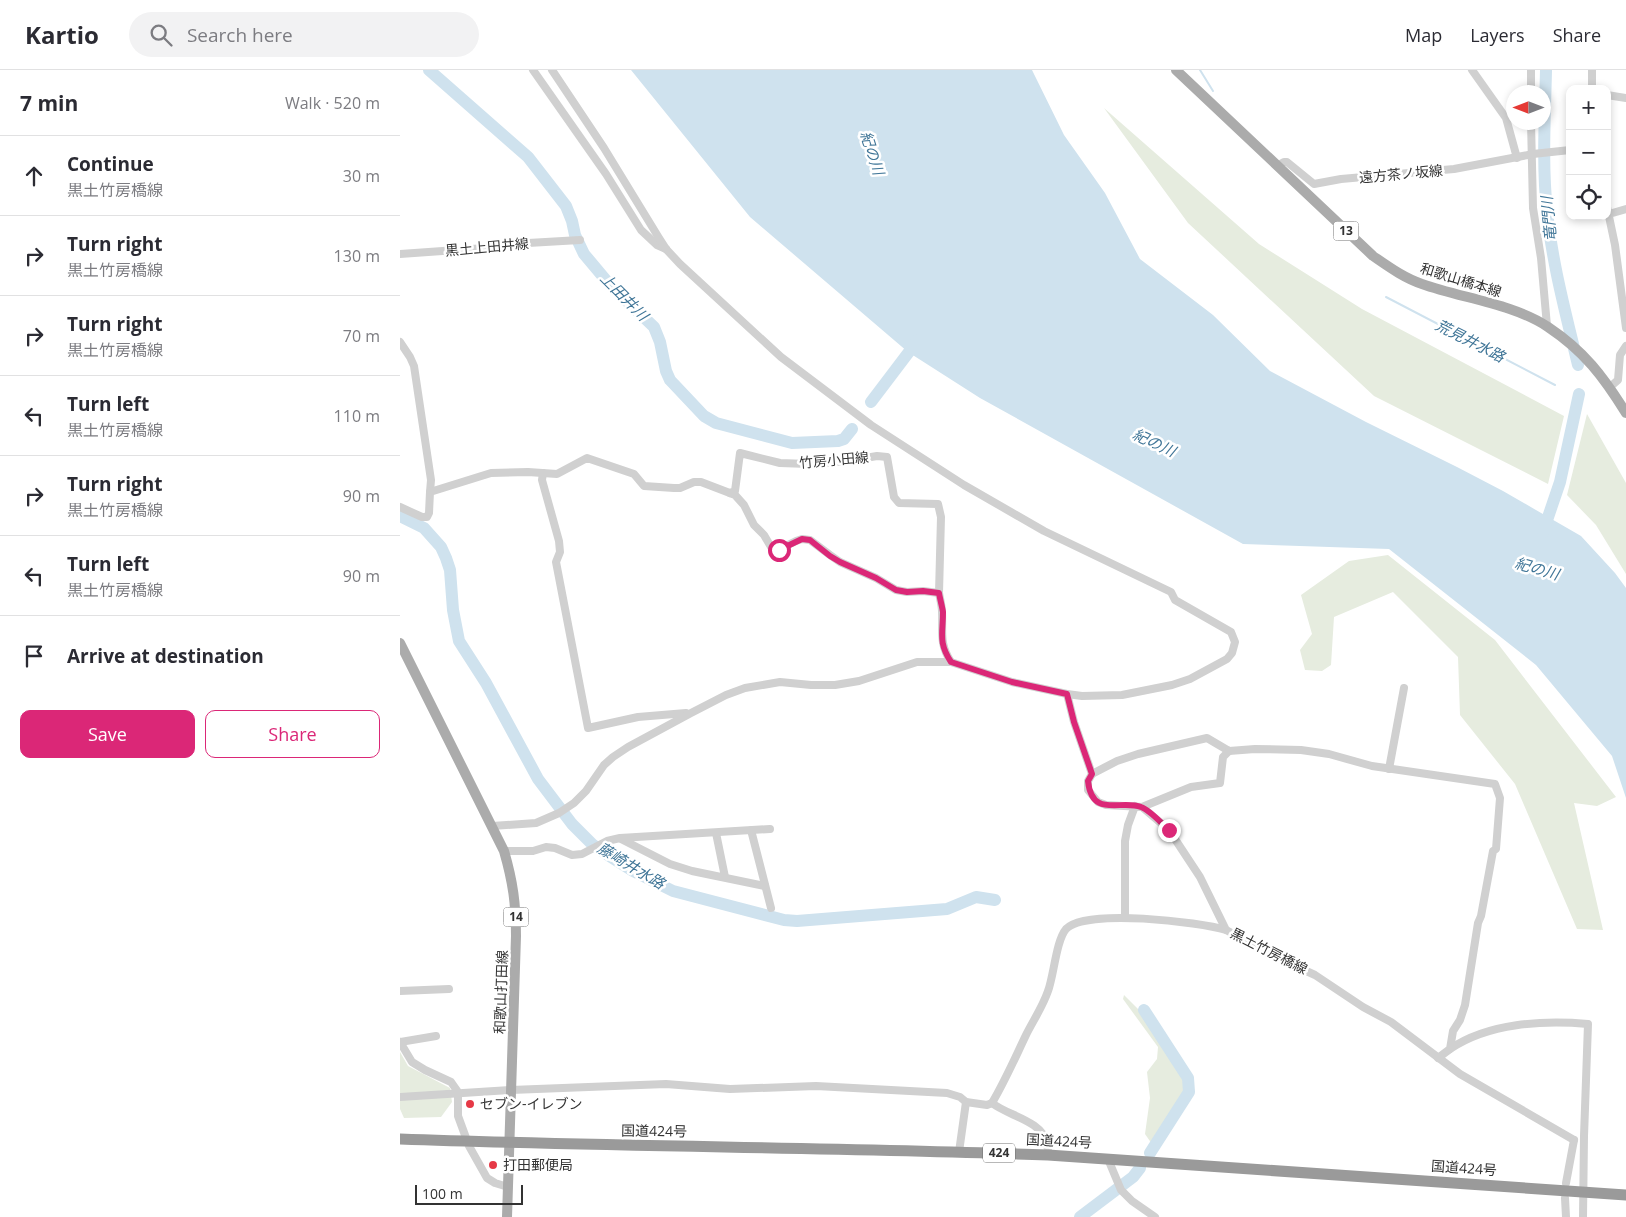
<!DOCTYPE html>
<meta charset="utf-8">
<style>
body{margin:0;font-family:"Open Sans","Noto Sans JP",sans-serif;background:#f2f2f3;color:#2b2b33}
.controls{position:absolute;right:15px;top:15px;display:grid;overflow:hidden;border-radius:10px;box-shadow:0 2px 8px #0003}
.controls button{width:45px;height:45px;display:grid;place-items:center;padding:0;border:0;border-bottom:1px solid #e1e1e2;background:#fff;color:#2b2b33;font:25px sans-serif}
.compass{position:absolute;left:1106px;top:15px;width:45px;height:45px;border-radius:50%;background:#fff;box-shadow:0 2px 8px #0003;rotate:270deg}
.scale{position:absolute;left:15px;bottom:12px;width:108px;box-sizing:border-box;padding-left:5px;border:2px solid #333;border-top:0;font-size:14px;line-height:18px;white-space:nowrap;color:#333;-webkit-text-stroke:4px #fff;paint-order:stroke}
.stop{position:absolute;width:15px;height:15px;margin:-11px;border:4px solid #db2777;border-radius:50%;background:#fff}
.stop.end{background:#db2777;border-color:#fff;box-shadow:0 1px 5px #0008}
.list{margin:0;padding:0;list-style:none}
h2{display:flex;justify-content:space-between;align-items:center;height:65px;margin:0;padding:0 20px;font-size:21px}
h2 small{font-size:16px;font-weight:400;color:#7c7c81}
.list li{display:grid;grid-template-columns:32px 1fr auto;gap:15px;align-items:center;box-sizing:border-box;height:80px;padding:0 20px;border-top:1px solid #e1e1e2}
.list b{display:block;font-size:19px;white-space:nowrap}
.list p{margin:0;font-size:16px;white-space:nowrap;color:#7c7c81}
.list em{font-size:16px;font-style:normal;color:#7c7c81}
.actions{display:flex;gap:10px;padding:15px 20px}
.actions a{flex:1;padding:11px 0;border:1px solid #db2777;border-radius:10px;text-align:center;font-size:18px;color:#db2777}
.actions .main{background:#db2777;color:#fff}
.icon{flex:none;width:28px;height:28px;fill:none;stroke:currentColor;stroke-width:2;stroke-linecap:round;stroke-linejoin:round}
.map{position:relative;flex:none;width:1226px;height:1147px;overflow:hidden}
header{display:flex;align-items:center;gap:30px;box-sizing:border-box;height:70px;padding:0 25px;background:#fff;border-bottom:1px solid #e1e1e2}
header strong{font-size:24px}
nav{display:flex;gap:28px;margin-inline-start:auto;font-size:18px}
.search{width:350px;height:45px;background:#f2f2f3;display:flex;align-items:center;gap:12px;box-sizing:border-box;padding:0 18px;border-radius:28px;color:#7c7c81;font-size:19px}
main{display:flex}
aside{flex:1;background:#fff}
.map>svg:first-child{display:block}
.green{fill:#e6ecdf}
.water{fill:#cfe2ee}
.lines{fill:none;stroke-linecap:round;stroke-linejoin:round}
.stream{stroke:#cfe2ee;stroke-width:2}
.river{stroke:#cfe2ee;stroke-width:12}
.minor{stroke:#d0d0d0;stroke-width:8}
.major{stroke:#ababab;stroke-width:10}
.highway{stroke:#9a9a9a;stroke-width:11}
.route{stroke:#db2777;stroke-width:6}
.poi-dot{fill:#e63946;stroke:#fff;stroke-width:2}
.labels{text-anchor:middle;stroke-width:5;stroke-linejoin:round;paint-order:stroke}
.shield{fill:#fff;stroke:#707070;stroke-width:1}
.shield-label{font-size:12px;font-weight:bold;fill:#333}
.street-label{font-size:14px;fill:#333;stroke:#fff}
.poi-label{font-size:14px;fill:#333;stroke:#fff;text-anchor:start}
.water-label{font-size:15px;font-style:italic;fill:#3f7597;stroke:#fff}
</style>
<header>
<strong>Kartio</strong>
<div class="search"><svg class="icon" aria-label="search" viewBox="0 0 24 24"><circle cx="10" cy="10" r="6"/><path d="M15 15l6 6"/></svg>Search here</div>
<nav><a>Map</a><a>Layers</a><a>Share</a></nav>
</header>
<main>
<aside>
<h2>7 min<small>Walk · 520 m</small></h2>
<ul class="list">
<li><svg class="icon" aria-label="ahead" viewBox="0 0 24 24"><path d="M12 20V5M6 11l6-6 6 6"/></svg><div><b>Continue</b><p>黒土竹房橋線</p></div><em>30 m</em></li>
<li><svg class="icon" aria-label="right" viewBox="0 0 24 24"><path d="M7 20v-9h11M14 6l5 5-5 5"/></svg><div><b>Turn right</b><p>黒土竹房橋線</p></div><em>130 m</em></li>
<li><svg class="icon" aria-label="right" viewBox="0 0 24 24"><path d="M7 20v-9h11M14 6l5 5-5 5"/></svg><div><b>Turn right</b><p>黒土竹房橋線</p></div><em>70 m</em></li>
<li><svg class="icon" aria-label="left" viewBox="0 0 24 24"><path d="M17 20v-9H6M10 6l-5 5 5 5"/></svg><div><b>Turn left</b><p>黒土竹房橋線</p></div><em>110 m</em></li>
<li><svg class="icon" aria-label="right" viewBox="0 0 24 24"><path d="M7 20v-9h11M14 6l5 5-5 5"/></svg><div><b>Turn right</b><p>黒土竹房橋線</p></div><em>90 m</em></li>
<li><svg class="icon" aria-label="left" viewBox="0 0 24 24"><path d="M17 20v-9H6M10 6l-5 5 5 5"/></svg><div><b>Turn left</b><p>黒土竹房橋線</p></div><em>90 m</em></li>
<li><svg class="icon" aria-label="arrive" viewBox="0 0 24 24"><path d="M6 21V4h12l-3 4 3 4H6"/></svg><div><b>Arrive at destination</b></div></li>
</ul>
<div class="actions"><a class="main">Save</a><a>Share</a></div>
</aside>
<div class="map">
<svg width="1226" height="1147" viewBox="0 0 1226 1147">
<rect width="100%" height="100%" fill="#fff"/>
<!-- green -->
<g class="green">
<polygon points="704,38 859,174 962,239 1164,346 1148,414 974,326 788,153"/>
<polygon points="1187,344 1226,413 1226,504 1196,455 1167,425"/>
<polygon points="988,485 1095,570 1216,727 1197,736 1174,733 1203,860 1177,859 1115,714 1060,645 1058,587 993,522 934,547 931,595 922,601 905,600 900,580 912,564 901,525 949,491"/>
<polygon points="724,925 741,942 783,1007 785,1019 783,1026 752,1074 745,1064 750,1028 747,1002 757,989 758,977 723,929"/>
<polygon points="0,982 8,996 50,1018 52,1032 41,1047 4,1048 0,1039"/>
</g>
<!-- water -->
<polygon class="water" points="231,0 632,0 664,65 705,123 740,189 813,245 870,301 966,352 1057,397 1103,421 1181,466 1215,503 1226,518 1226,728 1212,686 1136,595 989,479 843,474 580,328 508,282 350,147"/>
<g class="lines">
<!-- stream -->
<g class="stream">
<polyline points="800,0 813,21"/>
<polyline points="986,227 1155,315"/>
</g>
<!-- river -->
<g class="river">
<polyline points="29,0 128,87 166,136 172,151 175,165 184,184 210,215 254,257 260,272 266,301 270,310 304,346 316,353 392,373 438,371 444,369 452,359"/>
<path d="M1146 0C1145 47 1142 95 1147 141 1152 193 1166 244 1178 295"/>
<polyline points="471,332 518,270"/>
<polyline points="0,446 24,458 41,477 46,488 50,500 53,540 59,571 86,613 138,709 172,754 192,774 200,780 233,801 273,821 384,850 397,851 547,839 576,827 595,830"/>
<polyline points="1143,462 1160,412 1179,324"/>
<polyline points="744,940 788,1008 789,1022 750,1083"/>
<polyline points="680,1147 733,1107 740,1098"/>
</g>
<!-- minor -->
<g class="minor">
<polyline points="133,0 206,104 241,160 257,175 266,179"/>
<polyline points="152,0 204,78 259,168 266,179 280,194 381,287 471,355 564,415 644,461 771,522 775,530 831,562 835,572 832,583 827,589 790,609 772,615 722,625 682,626 667,624"/>
<polyline points="1072,0 1106,48 1117,88"/>
<polyline points="1131,0 1131,22"/>
<polyline points="1192,0 1192,19"/>
<polyline points="1207,25 1226,28"/>
<polyline points="1131,52 1133,138 1141,188 1147,256"/>
<polyline points="877,96 884,92 887,92 914,114 941,109 1054,99 1133,84 1170,80"/>
<polyline points="1207,137 1215,175 1226,258"/>
<polyline points="1209,144 1226,139"/>
<polyline points="0,184 85,178 128,173 180,170"/>
<polyline points="0,272 10,287 14,296 31,410 30,422"/>
<polyline points="1210,317 1218,310 1220,285 1226,276"/>
<polyline points="143,403 142,410 159,471 160,482 156,492 188,658 238,647 286,643"/>
<polyline points="330,423 335,421 340,383 380,393 408,394 448,391 477,386 487,387 494,427 499,433 538,434 541,447 539,523"/>
<path d="M0 437 22 447H27L29 443 30 422 91 403 128 402 157 404 187 388 234 404 244 416 274 418H280L294 412H301L335 425 344 435 354 455 364 465 374 482 396 471 402 469 410 470 430 485 440 492 476 508 496 520 507 522 523 521 539 523C540 529 542 536 542 542 543 563 539 573 551 592L612 612 667 624 674 652 692 704 688 711V720L698 732 706 735 742 737 769 760 800 807 826 860 889 893 915 905 963 937 991 952 1060 1004 1174 1070"/>
<polyline points="989,699 1004,618"/>
<polyline points="692,704 717,691 738,684 807,668 829,681 855,679 901,680 929,684 972,696 1095,714 1100,728 1096,779 1093,781 1081,846 1078,853 1065,935 1060,950 1053,961 1050,979 1038,988"/>
<polyline points="742,737 791,717 820,713 823,687 829,681"/>
<polyline points="92,756 136,753 159,743 174,733 186,721 204,695 213,687 228,677 291,643 326,625 345,618 380,612 411,615 435,615 459,611 517,592 551,592"/>
<polyline points="351,760 371,838"/>
<polyline points="316,763 325,807"/>
<polyline points="221,769 270,794 292,801 365,816"/>
<polyline points="104,781 133,781 146,777 155,778 172,785 182,784 207,771 220,768 370,759"/>
<polyline points="725,848 725,771 728,755 735,736"/>
<polyline points="0,921 49,919"/>
<polyline points="0,972 12,992 25,1000 51,1012 58,1022 58,1046 69,1076 87,1108 95,1113 108,1117"/>
<polyline points="0,972 36,966"/>
<path d="M1050 979C1088 953 1143 950 1188 954L1184 1066 1183 1147"/>
<path d="M0 1027 111 1020 266 1014 330 1019 416 1016 547 1023 560 1027 566 1032 587 1035 592 1033C608 1046 641 1050 647 1073 648 1077 648 1081 648 1085"/>
<path d="M592 1033C605 1011 615 988 626 965 633 951 643 936 648 921 654 905 656 871 666 859 685 838 800 852 826 860"/>
<polyline points="559,1082 566,1032"/>
<polyline points="708,1089 721,1120 732,1131 755,1147"/>
<polyline points="1166,1113 1174,1070"/>
<polyline points="1165,1128 1166,1147"/>
</g>
<!-- major -->
<g class="major">
<path d="M776 0 973 186C989 197 1004 208 1022 214 1061 228 1114 234 1148 257 1184 281 1203 306 1226 343"/>
<path d="M0 573 104 781C113 812 116 834 116 866L107 1147"/>
</g>
<!-- highway -->
<path class="highway" d="M0 1069C216 1077 432 1077 648 1085L1226 1125"/>
</g>
<g class="lines">
<!-- route -->
<path class="route" d="M379 480 402 469 410 470 430 486 440 492 476 508 496 520 507 522 523 521 539 523C540 529 542 536 543 542 543 564 538 572 551 592L612 612 667 624 674 652 692 704 688 711C692 749 721 729 741 737 750 740 762 754 769 760"/>
</g>
<!-- markers -->
<g class="poi-dot">
<circle cx="70" cy="1034" r="5"/>
<circle cx="93" cy="1095" r="5"/>
</g>
<g class="labels">
<!-- shield labels -->
<g class="shield">
<rect x="933.5" y="151.5" width="25" height="19" rx="4"/>
<rect x="103.5" y="837.5" width="25" height="19" rx="4"/>
<rect x="583" y="1073.5" width="32" height="19" rx="4"/>
</g>
<g class="shield-label">
<text x="946" y="165">13</text>
<text x="116" y="851">14</text>
<text x="599" y="1087">424</text>
</g>
<!-- street labels -->
<g class="street-label">
<text transform="translate(1001 104) rotate(-5)" y="5">遠方茶ノ坂線</text>
<text transform="translate(87 177) rotate(-5)" y="5">黒土上田井線</text>
<text transform="translate(1061 210) rotate(17)" y="5">和歌山橋本線</text>
<text transform="translate(434 390) rotate(-5)" y="5">竹房小田線</text>
<text transform="translate(869 881) rotate(27)" y="5">黒土竹房橋線</text>
<text transform="translate(101 922) rotate(-88)" y="5">和歌山打田線</text>
<text transform="translate(254 1061) rotate(1)" y="5">国道424号</text>
<text transform="translate(659 1071) rotate(3)" y="5">国道424号</text>
<text transform="translate(1064 1098) rotate(4)" y="5">国道424号</text>
</g>
<!-- poi labels -->
<g class="poi-label">
<text x="80" y="1039">セブン-イレブン</text>
<text x="103" y="1100">打田郵便局</text>
</g>
<!-- water labels -->
<g class="water-label">
<text transform="translate(472 83) rotate(72)" y="5">紀の川</text>
<text transform="translate(1149 149) rotate(-95)" y="5">竜門川</text>
<text transform="translate(224 227) rotate(45)" y="5">上田井川</text>
<text transform="translate(1070 271) rotate(27)" y="5">荒見井水路</text>
<text transform="translate(754 373) rotate(25)" y="5">紀の川</text>
<text transform="translate(1137 499) rotate(16)" y="5">紀の川</text>
<text transform="translate(231 796) rotate(31)" y="5">藤崎井水路</text>
</g>
</g>
</svg>
<div class="controls">
<button>+</button>
<button>−</button>
<button><svg class="icon" aria-label="locate" viewBox="0 0 24 24"><circle cx="12" cy="12" r="6"/><path d="M12 2v4M12 18v4M2 12h4M18 12h4"/></svg></button>
</div>
<svg class="compass" viewBox="-18 -18 36 36"><path d="M0-13l5 13h-10z" fill="#e53935"/><path d="M0 13l5-13h-10z" fill="#7c7c81"/></svg>
<div class="scale">100 m</div>
<div class="stop" style="left:379px;top:480px"></div>
<div class="stop end" style="left:769px;top:760px"></div>
</div>
</main>
